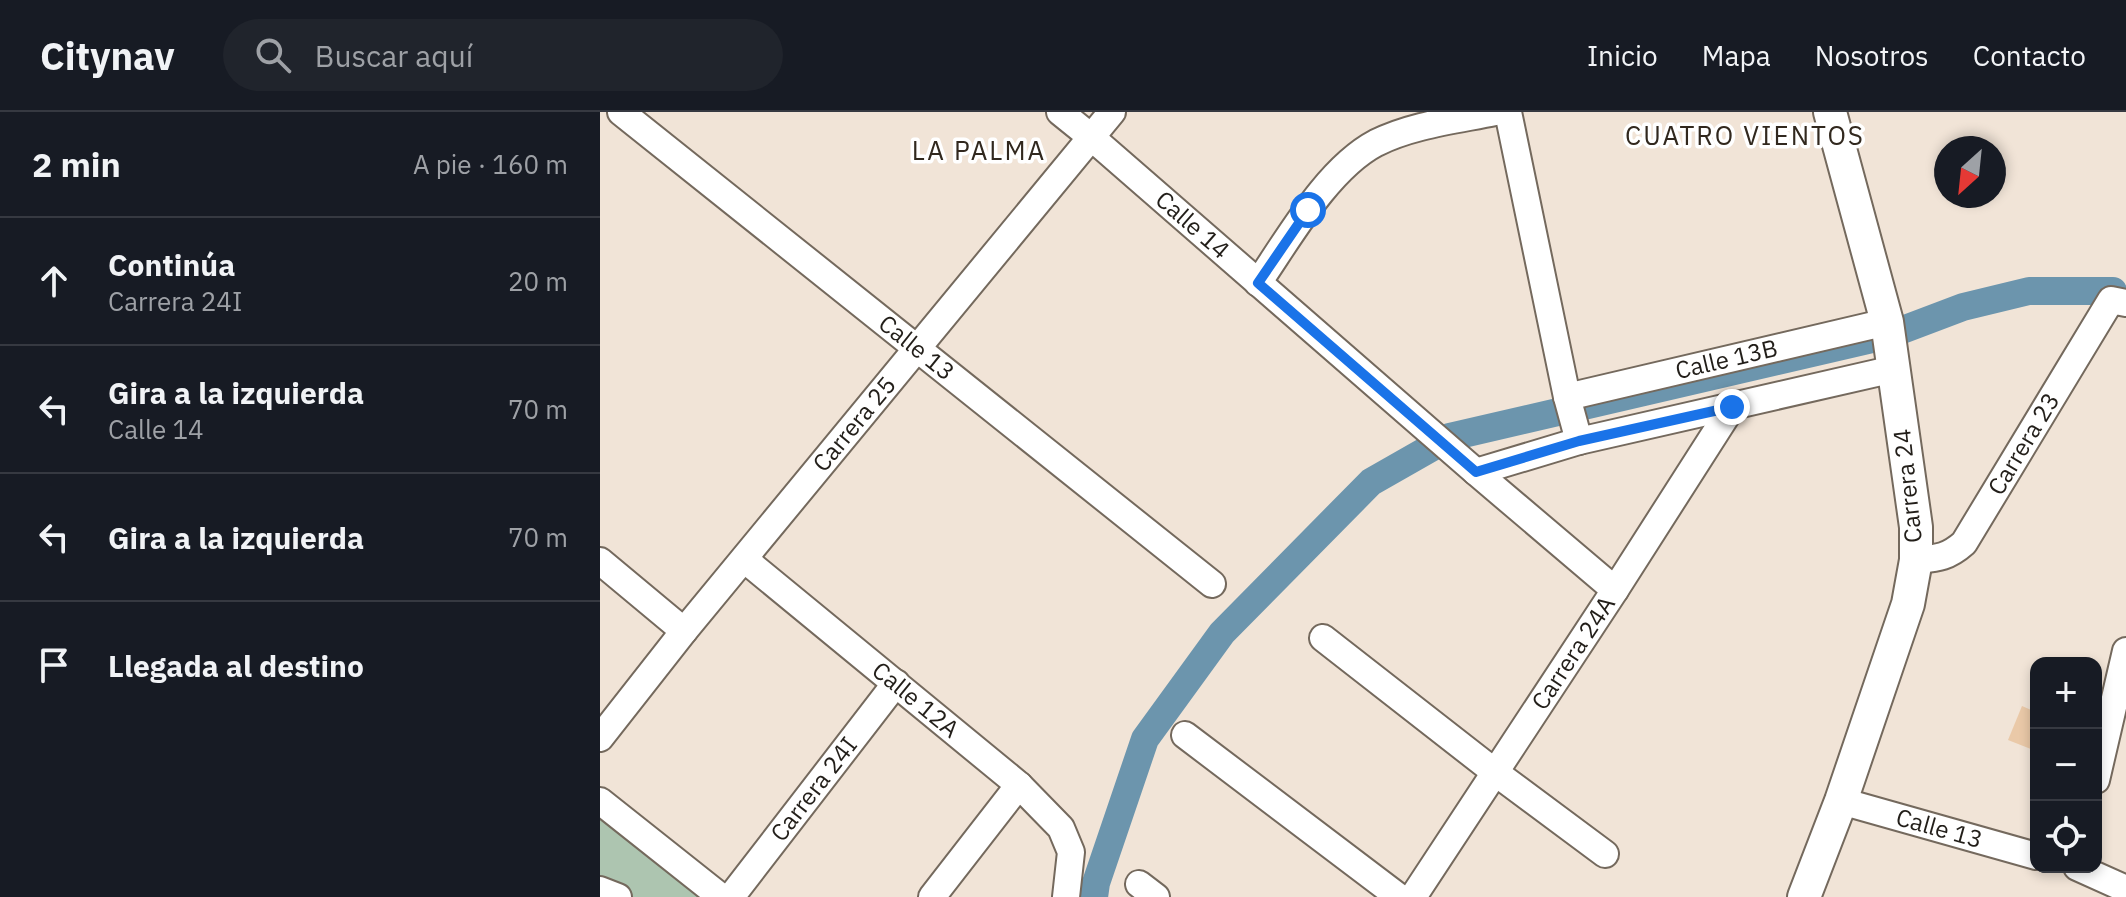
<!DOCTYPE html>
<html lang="es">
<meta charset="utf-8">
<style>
body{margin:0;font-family:"IBM Plex Sans",sans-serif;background:#20242c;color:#f1f3f6}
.controls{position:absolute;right:24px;bottom:24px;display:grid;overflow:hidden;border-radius:16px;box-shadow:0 4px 12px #0003}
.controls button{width:72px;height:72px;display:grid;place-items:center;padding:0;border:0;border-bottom:2px solid #363941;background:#171b24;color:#f1f3f6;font:40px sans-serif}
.compass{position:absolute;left:1334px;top:24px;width:72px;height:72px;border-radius:50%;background:#171b24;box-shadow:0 4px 12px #0003;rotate:207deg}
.stop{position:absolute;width:24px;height:24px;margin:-18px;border:6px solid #1a73e8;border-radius:50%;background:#fff}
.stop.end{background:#1a73e8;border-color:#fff;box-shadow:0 2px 8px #0008}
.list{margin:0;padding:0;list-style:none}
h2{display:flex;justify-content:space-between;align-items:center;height:104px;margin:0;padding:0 32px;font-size:34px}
h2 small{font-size:26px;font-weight:400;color:#9ea1a6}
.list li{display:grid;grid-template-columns:52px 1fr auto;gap:24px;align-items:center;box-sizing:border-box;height:128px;padding:0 32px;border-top:2px solid #363941}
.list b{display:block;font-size:30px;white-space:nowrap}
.list p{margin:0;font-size:26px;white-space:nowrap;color:#9ea1a6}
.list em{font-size:26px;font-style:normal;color:#9ea1a6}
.icon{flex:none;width:44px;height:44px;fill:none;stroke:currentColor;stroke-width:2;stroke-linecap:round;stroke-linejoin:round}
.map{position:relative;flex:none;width:1526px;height:785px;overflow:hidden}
header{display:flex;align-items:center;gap:48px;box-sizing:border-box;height:112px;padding:0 40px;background:#171b24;border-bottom:2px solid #363941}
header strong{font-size:38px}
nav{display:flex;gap:44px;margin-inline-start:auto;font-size:28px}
.search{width:560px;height:72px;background:#20242c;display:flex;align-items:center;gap:20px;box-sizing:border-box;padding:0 28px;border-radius:44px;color:#9ea1a6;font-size:30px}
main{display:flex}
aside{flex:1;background:#171b24}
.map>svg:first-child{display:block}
.green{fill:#adc5b0}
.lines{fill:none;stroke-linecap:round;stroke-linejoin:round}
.canal{stroke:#6c95ad;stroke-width:28}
.building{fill:#eac9a8}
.minor-casing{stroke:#74695d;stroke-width:30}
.tertiary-casing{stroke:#74695d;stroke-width:36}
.minor{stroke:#fff;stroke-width:26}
.tertiary{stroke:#fff;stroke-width:32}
.route{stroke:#1a73e8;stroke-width:10}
.labels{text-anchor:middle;stroke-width:7;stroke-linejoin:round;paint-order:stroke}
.street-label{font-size:24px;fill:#221e19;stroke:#fff}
.neighbourhood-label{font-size:26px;letter-spacing:2px;fill:#31281e;stroke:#fff}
</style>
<header>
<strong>Citynav</strong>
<div class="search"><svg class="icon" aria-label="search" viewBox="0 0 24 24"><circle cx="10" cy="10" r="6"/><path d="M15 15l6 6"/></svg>Buscar aquí</div>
<nav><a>Inicio</a><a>Mapa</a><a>Nosotros</a><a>Contacto</a></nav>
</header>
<main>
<aside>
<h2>2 min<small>A pie · 160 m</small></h2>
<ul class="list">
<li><svg class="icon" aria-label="ahead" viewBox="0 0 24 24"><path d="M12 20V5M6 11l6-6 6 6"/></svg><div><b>Continúa</b><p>Carrera 24I</p></div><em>20 m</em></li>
<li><svg class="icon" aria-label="left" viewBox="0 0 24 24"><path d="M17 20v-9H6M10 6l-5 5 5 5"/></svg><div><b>Gira a la izquierda</b><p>Calle 14</p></div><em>70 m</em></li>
<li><svg class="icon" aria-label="left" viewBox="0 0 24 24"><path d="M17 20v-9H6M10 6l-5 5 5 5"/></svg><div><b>Gira a la izquierda</b></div><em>70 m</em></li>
<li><svg class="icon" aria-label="arrive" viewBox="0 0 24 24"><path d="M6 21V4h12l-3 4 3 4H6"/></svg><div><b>Llegada al destino</b></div></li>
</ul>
</aside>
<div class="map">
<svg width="1526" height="785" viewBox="0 0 1526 785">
<rect width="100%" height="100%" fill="#f1e4d7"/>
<!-- green -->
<polygon class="green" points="0,689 123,785 18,785 0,778"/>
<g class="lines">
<!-- canal -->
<polyline class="canal" points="494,785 496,771 545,627 622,521 771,370 850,325 1289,223 1363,195 1429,179 1513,179"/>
</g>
<!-- building -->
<polygon class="building" points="1422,594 1436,600 1436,639 1408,628"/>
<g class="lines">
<defs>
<g id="minor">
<path id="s1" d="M21 0 612 472"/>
<path id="s2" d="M460 0 491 25 876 360 1015 478"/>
<polyline points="908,0 967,285 979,329"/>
<path d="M658 171C689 126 727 57 776 31 812 13 856 8 895 0"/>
<path id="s3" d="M967 285 1287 210"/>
<polyline points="876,360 979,329 1294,257"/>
<path id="s4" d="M144 447 419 673 461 716 471 740 466 785"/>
<path id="s5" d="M1316 448C1337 446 1347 446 1364 431L1511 188 1526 191"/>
<polyline points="0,449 84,519"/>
<polyline points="723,526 896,661 1005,742"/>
<polyline points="585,623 799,785"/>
<path id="s6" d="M0 626 84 519 512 0"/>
<polyline points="1496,668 1526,539"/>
<polyline points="0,689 121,785"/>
<path id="s7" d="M1241 689 1436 744"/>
<polyline points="1477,755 1526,777"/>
<polyline points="539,772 556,785"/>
<polyline points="0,778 18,785"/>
<path id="s8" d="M131 785 296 571"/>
<polyline points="332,785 419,673"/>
<path id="s9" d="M813 785 1015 478 1132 295"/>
</g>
<polyline id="tertiary" points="1204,785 1241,689 1308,492 1316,448 1316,415 1287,210 1230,0"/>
</defs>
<!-- minor casing -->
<use href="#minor" class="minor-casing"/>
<!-- tertiary casing -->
<use href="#tertiary" class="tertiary-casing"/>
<!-- minor -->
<use href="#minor" class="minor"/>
<!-- tertiary -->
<use href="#tertiary" class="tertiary"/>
</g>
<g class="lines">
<!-- route -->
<polyline class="route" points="708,98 658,171 876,360 979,329 1132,295"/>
</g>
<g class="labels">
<!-- street labels -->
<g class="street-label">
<text dy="8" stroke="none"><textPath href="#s2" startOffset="174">Calle 14</textPath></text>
<text dy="8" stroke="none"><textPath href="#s1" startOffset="378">Calle 13</textPath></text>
<text dy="8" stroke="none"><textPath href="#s3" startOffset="164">Calle 13B</textPath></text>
<text dy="8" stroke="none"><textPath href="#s6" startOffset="404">Carrera 25</textPath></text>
<text dy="8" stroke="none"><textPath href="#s5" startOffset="168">Carrera 23</textPath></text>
<text transform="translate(1308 374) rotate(-96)" y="8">Carrera 24</text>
<text dy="8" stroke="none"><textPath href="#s9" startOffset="292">Carrera 24A</textPath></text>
<text dy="8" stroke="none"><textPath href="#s4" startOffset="222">Calle 12A</textPath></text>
<text dy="8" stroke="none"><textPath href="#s8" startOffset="136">Carrera 24I</textPath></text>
<text dy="8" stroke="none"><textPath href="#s7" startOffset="102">Calle 13</textPath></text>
</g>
<!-- neighbourhood labels -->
<g class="neighbourhood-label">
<text x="1145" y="33">CUATRO VIENTOS</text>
<text x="379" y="48">LA PALMA</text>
</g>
</g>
</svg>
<div class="controls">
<button>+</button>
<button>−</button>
<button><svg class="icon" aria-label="locate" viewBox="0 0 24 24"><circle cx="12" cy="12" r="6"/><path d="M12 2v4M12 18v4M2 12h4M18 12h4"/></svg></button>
</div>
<svg class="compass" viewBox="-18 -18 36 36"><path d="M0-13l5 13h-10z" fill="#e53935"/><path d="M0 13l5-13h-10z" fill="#9ea1a6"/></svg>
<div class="stop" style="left:708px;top:98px"></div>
<div class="stop end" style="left:1132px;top:295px"></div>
</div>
</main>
